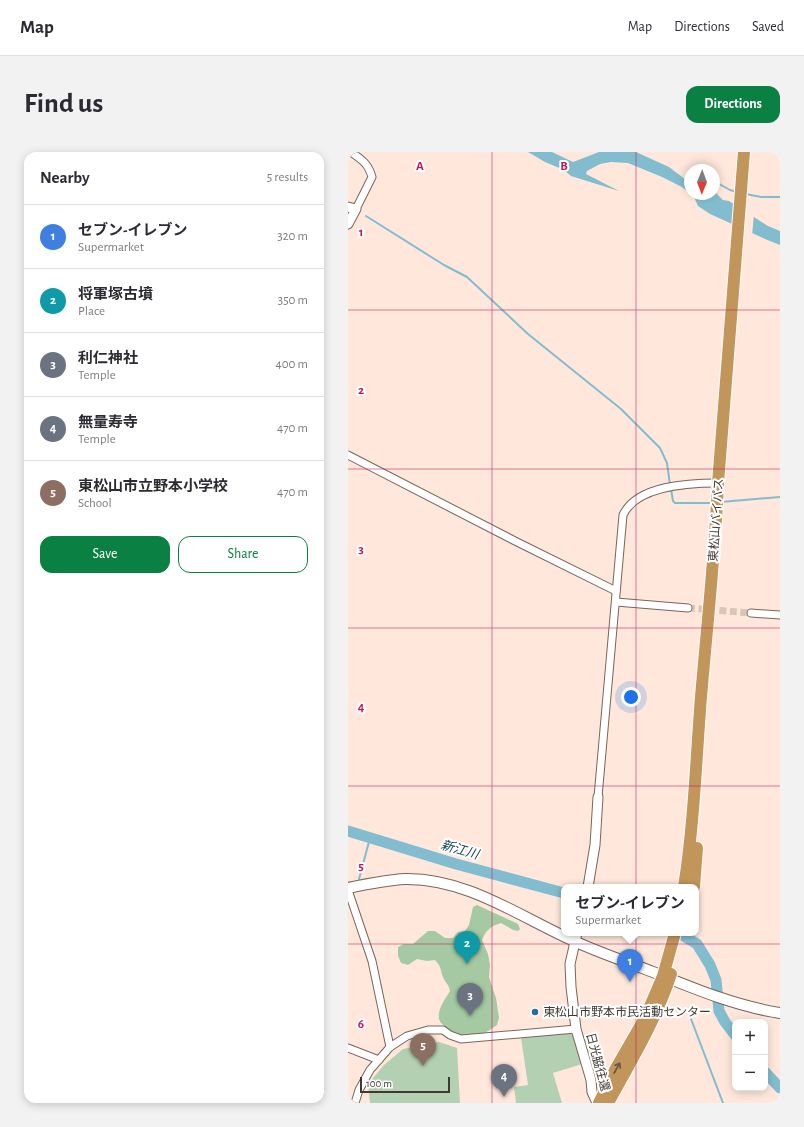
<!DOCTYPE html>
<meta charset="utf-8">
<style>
body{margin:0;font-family:"Alegreya Sans","Noto Sans JP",sans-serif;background:#f2f2f3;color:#2b2b33}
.controls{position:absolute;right:12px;bottom:12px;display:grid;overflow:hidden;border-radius:8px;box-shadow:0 2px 10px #0003}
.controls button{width:36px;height:36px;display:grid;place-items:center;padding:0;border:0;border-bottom:1px solid #e1e1e2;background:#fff;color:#2b2b33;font:20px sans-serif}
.compass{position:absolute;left:336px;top:12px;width:36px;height:36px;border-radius:50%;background:#fff;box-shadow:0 2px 10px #0003;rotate:181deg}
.scale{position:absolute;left:12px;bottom:10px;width:90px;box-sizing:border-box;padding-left:4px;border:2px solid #413833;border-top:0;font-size:11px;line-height:14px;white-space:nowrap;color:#413833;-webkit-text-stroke:3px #fff;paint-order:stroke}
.you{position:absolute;left:283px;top:545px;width:14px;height:14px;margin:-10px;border:3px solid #fff;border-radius:50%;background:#1a73e8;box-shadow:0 0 0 6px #1a73e833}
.badge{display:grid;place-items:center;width:26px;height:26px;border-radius:50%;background:#0b8043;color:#fff;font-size:13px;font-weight:700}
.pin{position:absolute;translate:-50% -33px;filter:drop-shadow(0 1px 2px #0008)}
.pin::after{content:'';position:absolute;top:21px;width:14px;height:12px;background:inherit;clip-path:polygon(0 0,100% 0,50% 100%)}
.popup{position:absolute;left:213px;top:732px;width:138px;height:52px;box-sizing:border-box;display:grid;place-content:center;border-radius:8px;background:#fff;filter:drop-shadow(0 1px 3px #0005);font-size:13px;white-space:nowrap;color:#7c7c81}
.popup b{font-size:15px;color:#2b2b33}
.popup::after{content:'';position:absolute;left:50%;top:100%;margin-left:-8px;border:8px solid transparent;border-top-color:#fff}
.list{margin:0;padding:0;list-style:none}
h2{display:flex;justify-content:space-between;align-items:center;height:52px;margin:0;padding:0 16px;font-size:17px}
h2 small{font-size:13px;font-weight:400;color:#7c7c81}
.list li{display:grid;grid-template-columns:26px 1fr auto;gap:12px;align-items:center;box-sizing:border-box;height:64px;padding:0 16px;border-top:1px solid #e1e1e2}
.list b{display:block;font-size:15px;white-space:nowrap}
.list p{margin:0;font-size:13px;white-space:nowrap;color:#7c7c81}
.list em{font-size:13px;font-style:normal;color:#7c7c81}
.actions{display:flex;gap:8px;padding:12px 16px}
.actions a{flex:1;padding:9px 0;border:1px solid #0b8043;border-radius:12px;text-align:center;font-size:14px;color:#0b8043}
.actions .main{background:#0b8043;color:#fff}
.map{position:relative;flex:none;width:432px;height:951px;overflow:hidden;border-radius:12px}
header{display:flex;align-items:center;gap:24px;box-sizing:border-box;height:56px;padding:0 20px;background:#fff;border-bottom:1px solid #e1e1e2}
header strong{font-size:19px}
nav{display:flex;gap:22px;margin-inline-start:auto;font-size:14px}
.intro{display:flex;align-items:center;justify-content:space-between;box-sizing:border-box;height:96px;padding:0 24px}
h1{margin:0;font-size:28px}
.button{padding:10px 18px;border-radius:12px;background:#0b8043;color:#fff;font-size:14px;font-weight:700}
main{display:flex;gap:24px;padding:0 24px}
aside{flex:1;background:#fff;border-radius:12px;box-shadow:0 2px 10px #0003}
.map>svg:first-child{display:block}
.green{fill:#b4d0b2}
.forest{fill:#a5c9a3}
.water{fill:#82bdcf}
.pier{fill:#ffe8db}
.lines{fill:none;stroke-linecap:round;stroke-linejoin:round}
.stream{stroke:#82bdcf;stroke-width:2}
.river{stroke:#82bdcf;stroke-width:11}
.minor-tunnel{stroke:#d9c5b9;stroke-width:7;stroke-dasharray:7 3.5;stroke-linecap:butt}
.minor-casing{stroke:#79655a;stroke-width:9}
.tertiary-casing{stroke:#79655a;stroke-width:11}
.secondary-casing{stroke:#79655a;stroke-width:12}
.trunk-casing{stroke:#fff;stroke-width:14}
.minor{stroke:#fff;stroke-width:7}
.tertiary{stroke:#fff;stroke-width:9}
.secondary{stroke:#fff;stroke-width:10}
.trunk{stroke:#c2965a;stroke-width:12}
.oneway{stroke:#68543f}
.grid{fill:none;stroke:#c2185b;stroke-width:1;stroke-opacity:0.55}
.poi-dot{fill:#246ea2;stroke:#fff;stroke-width:1.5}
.labels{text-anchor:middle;stroke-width:4;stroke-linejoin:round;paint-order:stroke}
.street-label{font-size:12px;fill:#413833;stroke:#fff}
.poi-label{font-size:12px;fill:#413833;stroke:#fff;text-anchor:start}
.water-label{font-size:13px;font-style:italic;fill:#134754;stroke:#fff}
.grid-label{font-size:13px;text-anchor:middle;font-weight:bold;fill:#c2185b;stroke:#fff;stroke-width:4;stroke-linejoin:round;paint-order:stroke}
</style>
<header>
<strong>Map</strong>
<nav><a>Map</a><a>Directions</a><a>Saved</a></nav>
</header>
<div class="intro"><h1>Find us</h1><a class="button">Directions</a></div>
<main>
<aside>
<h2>Nearby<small>5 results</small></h2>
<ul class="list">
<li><span class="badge" style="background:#3f7fe0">1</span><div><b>セブン-イレブン</b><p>Supermarket</p></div><em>320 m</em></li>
<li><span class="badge" style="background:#0f9aa8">2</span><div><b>将軍塚古墳</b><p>Place</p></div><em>350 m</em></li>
<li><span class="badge" style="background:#6b7280">3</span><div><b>利仁神社</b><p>Temple</p></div><em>400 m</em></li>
<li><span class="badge" style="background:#6b7280">4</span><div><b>無量寿寺</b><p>Temple</p></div><em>470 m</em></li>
<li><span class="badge" style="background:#8d6e63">5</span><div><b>東松山市立野本小学校</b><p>School</p></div><em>470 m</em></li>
</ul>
<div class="actions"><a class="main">Save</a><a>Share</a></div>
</aside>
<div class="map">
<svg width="432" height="951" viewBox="0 0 432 951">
<rect width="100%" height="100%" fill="#ffe8db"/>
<!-- green -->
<g class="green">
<polygon points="223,881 226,883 234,912 205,921 214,951 168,951 166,935 180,933 173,886"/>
<polygon points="91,890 109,896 112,951 22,951 20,932 36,913 55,897"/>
</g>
<!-- forest -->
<path class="forest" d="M129 753 166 770 170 772 172 777 170 779 165 778 153 771C143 774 138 778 134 788L140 802 142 813 141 825 148 846 151 866 149 873C132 885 120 890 101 878 99 876 96 874 94 872 85 863 97 847 102 839 100 830 97 831 95 825 92 818 94 815 87 808L79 809 69 807 60 813 53 811 50 804V795L56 792H65L80 779H87L97 786H105L110 780 117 779 121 773 125 755Z"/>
<!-- water -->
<polygon class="water" points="180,0 204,0 225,10 251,0 288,0 321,15 342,31 342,42 366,42 366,39 375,48 381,49 420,74 432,79 432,93 417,87 362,62 350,54 346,45 334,35 314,25 280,11 263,10 252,12 239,19 238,22 271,39 223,24 216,18 197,10"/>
<!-- pier -->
<polygon class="pier" points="386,50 406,62 404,84 384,75"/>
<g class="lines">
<!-- stream -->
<g class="stream">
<polyline points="336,29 342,26"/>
<polyline points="366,29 382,38 389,40"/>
<polyline points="398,42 413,45 432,45"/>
<polyline points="18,64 96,113 119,125 180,182 273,257 312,296 319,311 322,333"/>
<polyline points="323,337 325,349 327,351 365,351"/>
<polyline points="373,350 432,345"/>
<polyline points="11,727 22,686"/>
<polyline points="343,867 375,951"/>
</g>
<!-- river -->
<g class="river">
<polyline points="0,679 108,712 216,741"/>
<polyline points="331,781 349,792 362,813 368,828 371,859 377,870 387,883"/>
<polyline points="417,920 432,936"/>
</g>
<!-- minor-tunnel -->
<polyline class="minor-tunnel" points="340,456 403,461"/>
<defs>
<g id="minor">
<path d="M3 0C14 8 20 11 24 25L8 57"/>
<polyline points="0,303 169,390 268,439"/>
<polyline points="268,450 340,456"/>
<polyline points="403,461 432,463"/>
<path d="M250 645 275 363C289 333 342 331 370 331"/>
<polyline points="0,738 24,809 42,895"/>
<polyline points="0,896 31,908"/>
<polyline points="7,951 11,938 22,918 42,895 59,884 80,878 95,878 102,883 113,887 228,877"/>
</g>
<g id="tertiary">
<polyline points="0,55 8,57 0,72"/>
<polyline points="240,735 247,693 250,645"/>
<polyline points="229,781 222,812 223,835 228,877 243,928 244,940 249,951"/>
</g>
<path id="secondary" d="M0 736C19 732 38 728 57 727 119 726 172 765 226 789 252 801 279 810 305 820 347 837 388 854 432 861"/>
<g id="trunk">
<path d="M336 735C346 672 348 608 353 545 359 474 367 403 370 331L396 0"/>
<polyline points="346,735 349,696"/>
<polyline points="251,951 267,918 297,866 315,824 327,781"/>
<path d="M260 951C283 909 308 868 323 822"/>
</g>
</defs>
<!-- minor casing -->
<use href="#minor" class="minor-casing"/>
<!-- tertiary casing -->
<use href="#tertiary" class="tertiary-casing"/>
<!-- secondary casing -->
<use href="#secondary" class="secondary-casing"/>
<!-- trunk casing -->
<use href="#trunk" class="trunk-casing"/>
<!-- minor -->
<use href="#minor" class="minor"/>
<!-- tertiary -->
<use href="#tertiary" class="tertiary"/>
<!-- secondary -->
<use href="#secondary" class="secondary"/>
<!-- trunk -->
<use href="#trunk" class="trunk"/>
</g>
<!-- one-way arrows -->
<defs><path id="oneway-shaft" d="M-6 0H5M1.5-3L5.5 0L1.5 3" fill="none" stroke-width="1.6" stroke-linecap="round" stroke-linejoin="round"/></defs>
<use class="oneway" href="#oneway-shaft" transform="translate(269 916) rotate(-61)"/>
<!-- grid -->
<path class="grid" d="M144 0V951M288 0V951M0 158H432M0 317H432M0 476H432M0 634H432M0 792H432"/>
<!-- markers -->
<circle class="poi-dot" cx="187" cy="860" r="4"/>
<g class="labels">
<!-- street labels -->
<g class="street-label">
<text transform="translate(368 368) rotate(-86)" y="4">東松山バイパス</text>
<text transform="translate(250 910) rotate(75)" y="4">日光脇往還</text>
</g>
<!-- poi labels -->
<g class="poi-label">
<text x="195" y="864">東松山市野本市民活動センター</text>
</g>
<!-- water labels -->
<g class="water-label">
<text transform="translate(112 697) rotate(16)" y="5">新江川</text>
</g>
</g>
<g class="grid-label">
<text x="72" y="18">A</text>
<text x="216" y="18">B</text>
<text x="13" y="84">1</text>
<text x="13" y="242">2</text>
<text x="13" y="401">3</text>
<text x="13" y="559">4</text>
<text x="13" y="718">5</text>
<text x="13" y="876">6</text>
</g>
</svg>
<div class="controls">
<button>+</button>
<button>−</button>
</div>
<svg class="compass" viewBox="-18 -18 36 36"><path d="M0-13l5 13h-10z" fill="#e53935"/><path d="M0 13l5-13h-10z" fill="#7c7c81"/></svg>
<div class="scale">100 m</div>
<div class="you"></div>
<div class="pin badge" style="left:282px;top:830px;background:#3f7fe0">1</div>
<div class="popup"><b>セブン-イレブン</b>Supermarket</div>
<div class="pin badge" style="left:119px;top:812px;background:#0f9aa8">2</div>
<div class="pin badge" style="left:122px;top:864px;background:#6b7280">3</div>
<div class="pin badge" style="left:156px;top:945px;background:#6b7280">4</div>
<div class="pin badge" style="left:75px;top:914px;background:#8d6e63">5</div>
</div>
</main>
